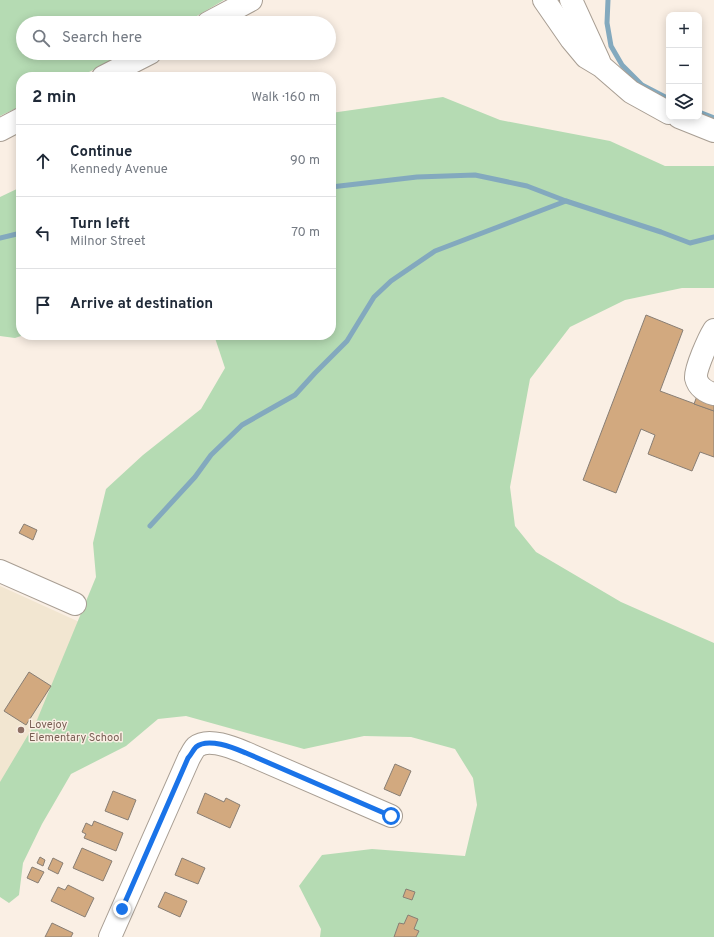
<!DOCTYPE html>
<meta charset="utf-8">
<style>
body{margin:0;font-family:Overpass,sans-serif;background:#f2f2f3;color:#1f2937}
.controls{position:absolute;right:12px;top:12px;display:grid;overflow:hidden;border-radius:8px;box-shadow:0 2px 10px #0003}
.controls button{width:36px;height:36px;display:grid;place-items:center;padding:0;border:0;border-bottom:1px solid #e0e1e3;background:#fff;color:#1f2937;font:20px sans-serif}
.stop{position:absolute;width:12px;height:12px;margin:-9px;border:3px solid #1a73e8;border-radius:50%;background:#fff}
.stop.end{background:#1a73e8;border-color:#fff;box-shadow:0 1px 4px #0008}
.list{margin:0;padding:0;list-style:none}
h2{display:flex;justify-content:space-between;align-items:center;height:52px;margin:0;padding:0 16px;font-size:17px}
h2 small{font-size:13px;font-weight:400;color:#747a83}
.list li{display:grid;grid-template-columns:26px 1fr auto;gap:12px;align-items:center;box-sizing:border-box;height:72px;padding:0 16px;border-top:1px solid #e0e1e3}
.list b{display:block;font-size:15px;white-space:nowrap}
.list p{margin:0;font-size:13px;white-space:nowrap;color:#747a83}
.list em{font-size:13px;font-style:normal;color:#747a83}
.icon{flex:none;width:22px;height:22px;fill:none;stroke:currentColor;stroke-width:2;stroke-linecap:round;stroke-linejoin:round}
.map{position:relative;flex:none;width:714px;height:937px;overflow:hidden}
.search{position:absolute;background:#fff;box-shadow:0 2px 10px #0003;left:16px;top:16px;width:320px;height:44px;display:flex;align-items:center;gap:10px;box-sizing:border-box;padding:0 14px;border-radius:22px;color:#747a83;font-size:15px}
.panel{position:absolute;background:#fff;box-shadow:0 2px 10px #0003;left:16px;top:72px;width:320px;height:268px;border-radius:16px}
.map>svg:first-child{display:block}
.education{fill:#f2e6d1}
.green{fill:#b5dbb3}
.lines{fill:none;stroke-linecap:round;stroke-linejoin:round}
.stream{stroke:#83a9be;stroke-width:5}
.building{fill:#d2a97f;stroke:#887e74}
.minor-casing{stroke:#a89e93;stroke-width:24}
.major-casing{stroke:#a89e93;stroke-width:24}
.minor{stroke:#fff;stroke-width:22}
.major{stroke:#fff;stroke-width:22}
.route{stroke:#1a73e8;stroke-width:5}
.education-dot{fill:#8d6e63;stroke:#faefe4;stroke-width:1.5}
.labels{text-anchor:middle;stroke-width:3;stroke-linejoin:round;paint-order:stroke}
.education-label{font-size:11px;fill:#785e54;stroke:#faefe4;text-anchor:start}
</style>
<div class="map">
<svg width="714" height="937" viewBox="0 0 714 937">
<rect width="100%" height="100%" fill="#faefe4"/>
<!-- education -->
<polygon class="education" points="0,586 86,625 0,834"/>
<!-- green -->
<g class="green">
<polygon points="0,0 224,0 185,23 23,23 23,53 127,53 79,77 21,77 21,106 0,116"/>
<polygon points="443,97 500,120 610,141 665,166 714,166 714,288 682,288 625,300 570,327 530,379 510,487 515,526 536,552 621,602 714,643 714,937 320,937 321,929 299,886 322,855 372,849 465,856 477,805 473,778 455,749 411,737 364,736 304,749 186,716 158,719 126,746 71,774 42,824 23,863 19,895 9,903 0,897 0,782 37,720 96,577 93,543 106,489 143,455 201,409 225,368 215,338 209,335 331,335 331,113"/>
<polygon points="21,187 21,335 24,335 15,338 0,336 0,197"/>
</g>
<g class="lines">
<!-- stream -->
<g class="stream">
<polyline points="608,0 607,23 611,46 622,65 642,85 669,99"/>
<polyline points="699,112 714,118"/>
<polyline points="331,187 417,177 475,175 527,186 566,201 661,232 690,243 714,237"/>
<polyline points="0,238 21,233"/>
<polyline points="150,526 195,477 211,455 242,425 295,395 315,373 347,341 374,297 391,281 435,251 566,201"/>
</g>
</g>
<!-- building -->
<g class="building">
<polygon points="646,315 683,330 660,391 714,411 714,457 700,452 692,471 648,454 655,435 641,429 616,493 583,480"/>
<polygon points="703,380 714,384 714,411 694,404"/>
<polygon points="24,524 37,530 33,540 19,533"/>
<polygon points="29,672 51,686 26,725 4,711"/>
<polygon points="395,764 411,771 400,796 384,789"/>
<polygon points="113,791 136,800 128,820 105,811"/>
<polygon points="205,793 224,802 226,798 240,805 230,828 197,813"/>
<polygon points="94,821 123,833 116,851 84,838 86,834 82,832 86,823 92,826"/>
<polygon points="82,848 112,861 103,881 73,868"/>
<polygon points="40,857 45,860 43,866 37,863"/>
<polygon points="53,858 63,863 58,874 48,869"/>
<polygon points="182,858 205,868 198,884 175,875"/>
<polygon points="32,867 44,872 38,883 27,878"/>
<polygon points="68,885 94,898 85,917 51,901 58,887 65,890"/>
<polygon points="406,889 415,892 412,900 403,897"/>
<polygon points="165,892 187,901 180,917 158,907"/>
<polygon points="408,915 418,919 414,929 419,931 416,937 394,937 399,923 404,924"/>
<polygon points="52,923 73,933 71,937 45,937"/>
</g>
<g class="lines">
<defs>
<g id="minor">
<polyline points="544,0 571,39 586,57 601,66 631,92 669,113"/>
<polyline points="571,0 599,61"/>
<polyline points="679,117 714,131"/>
<path d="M714 330C709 338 695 369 696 378 698 387 706 392 714 394"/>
<polyline points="0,571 75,604"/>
<path d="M110 937 189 758C191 755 193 750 196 747 208 737 234 748 246 753L391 816"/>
</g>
<g id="major">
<polyline points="208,23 251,0"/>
<polyline points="103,77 150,53"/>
<polyline points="0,130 21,119"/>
</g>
</defs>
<!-- minor casing -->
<use href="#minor" class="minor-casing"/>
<!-- major casing -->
<use href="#major" class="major-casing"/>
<!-- minor -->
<use href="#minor" class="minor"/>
<!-- major -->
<use href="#major" class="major"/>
</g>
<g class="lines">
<!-- route -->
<path class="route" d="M122 909 188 758C191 755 193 750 196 747 208 737 234 748 246 753L391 816"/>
</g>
<!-- markers -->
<circle class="education-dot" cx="21" cy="730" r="4"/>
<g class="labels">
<!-- education labels -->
<g class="education-label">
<text x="29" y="728">Lovejoy<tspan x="29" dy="13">Elementary School</tspan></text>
</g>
</g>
</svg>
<div class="controls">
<button>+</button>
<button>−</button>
<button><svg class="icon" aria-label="layers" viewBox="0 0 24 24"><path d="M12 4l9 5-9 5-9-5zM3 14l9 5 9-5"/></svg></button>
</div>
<div class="stop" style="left:391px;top:816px"></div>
<div class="stop end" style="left:122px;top:909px"></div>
<div class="search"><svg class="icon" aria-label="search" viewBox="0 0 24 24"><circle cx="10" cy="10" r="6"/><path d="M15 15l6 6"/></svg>Search here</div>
<section class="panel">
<h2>2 min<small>Walk · 160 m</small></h2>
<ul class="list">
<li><svg class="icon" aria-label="ahead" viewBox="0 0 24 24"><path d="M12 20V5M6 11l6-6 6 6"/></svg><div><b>Continue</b><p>Kennedy Avenue</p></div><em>90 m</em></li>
<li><svg class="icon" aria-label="left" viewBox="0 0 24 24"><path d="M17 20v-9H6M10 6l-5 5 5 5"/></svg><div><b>Turn left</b><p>Milnor Street</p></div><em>70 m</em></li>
<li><svg class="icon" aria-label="arrive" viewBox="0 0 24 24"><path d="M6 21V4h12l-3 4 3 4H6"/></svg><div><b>Arrive at destination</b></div></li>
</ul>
</section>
</div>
